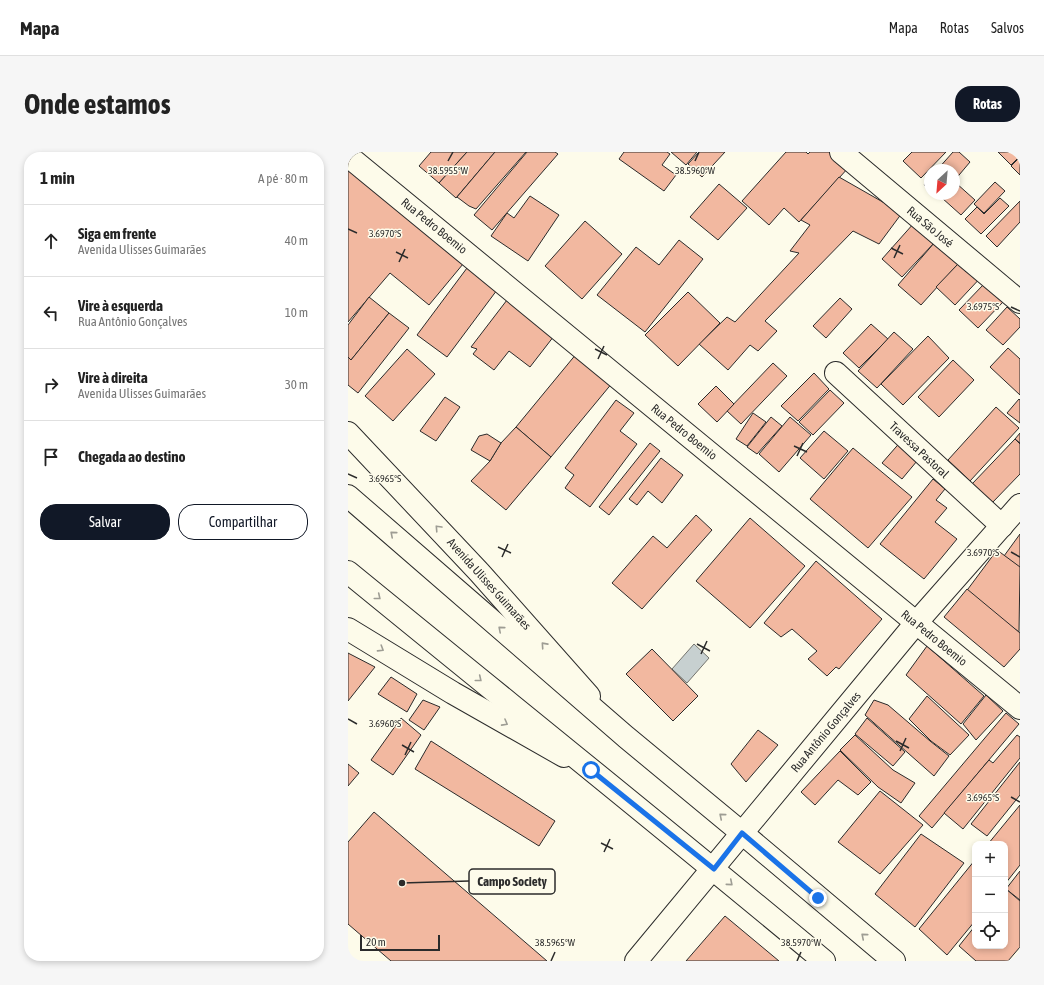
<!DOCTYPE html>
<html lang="pt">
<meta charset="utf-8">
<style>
body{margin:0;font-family:"Asap Condensed",sans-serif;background:#f6f6f6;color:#222}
.controls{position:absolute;right:12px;bottom:12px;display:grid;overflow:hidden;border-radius:8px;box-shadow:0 2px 6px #0003}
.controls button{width:36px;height:36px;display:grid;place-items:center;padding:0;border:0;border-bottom:1px solid #e0e0e0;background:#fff;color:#222;font:20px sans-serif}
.compass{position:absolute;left:576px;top:12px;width:36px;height:36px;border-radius:50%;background:#fff;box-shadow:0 2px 6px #0003;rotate:206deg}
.scale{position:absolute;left:12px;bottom:10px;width:80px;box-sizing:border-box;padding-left:4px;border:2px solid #2b2b2b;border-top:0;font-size:11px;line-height:14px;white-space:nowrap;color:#2b2b2b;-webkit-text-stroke:3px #fdfbea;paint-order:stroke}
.stop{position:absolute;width:12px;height:12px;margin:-9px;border:3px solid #1a73e8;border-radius:50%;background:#fff}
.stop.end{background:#1a73e8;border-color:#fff;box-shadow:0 1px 4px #0008}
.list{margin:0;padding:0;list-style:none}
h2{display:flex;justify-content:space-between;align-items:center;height:52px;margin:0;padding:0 16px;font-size:17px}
h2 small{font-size:13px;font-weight:400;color:#767676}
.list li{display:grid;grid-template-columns:26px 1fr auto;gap:12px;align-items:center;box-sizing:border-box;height:72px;padding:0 16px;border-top:1px solid #e0e0e0}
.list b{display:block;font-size:15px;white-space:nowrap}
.list p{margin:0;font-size:13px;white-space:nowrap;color:#767676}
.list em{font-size:13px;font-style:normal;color:#767676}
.actions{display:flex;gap:8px;padding:12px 16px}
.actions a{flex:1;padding:9px 0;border:1px solid #111827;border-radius:16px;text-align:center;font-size:14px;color:#111827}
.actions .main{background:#111827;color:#fff}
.icon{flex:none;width:22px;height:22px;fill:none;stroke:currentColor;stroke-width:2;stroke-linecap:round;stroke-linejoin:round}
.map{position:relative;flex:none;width:672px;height:809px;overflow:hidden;border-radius:16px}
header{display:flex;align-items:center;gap:24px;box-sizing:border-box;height:56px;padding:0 20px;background:#fff;border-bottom:1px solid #e0e0e0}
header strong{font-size:19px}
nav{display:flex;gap:22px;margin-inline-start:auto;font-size:14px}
.intro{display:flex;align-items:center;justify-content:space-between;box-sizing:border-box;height:96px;padding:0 24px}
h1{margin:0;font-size:28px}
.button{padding:10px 18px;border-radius:16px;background:#111827;color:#fff;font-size:14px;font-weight:700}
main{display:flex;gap:24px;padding:0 24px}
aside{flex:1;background:#fff;border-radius:16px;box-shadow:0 2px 6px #0003}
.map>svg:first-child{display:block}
.water{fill:#c7d0d0;stroke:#74746e}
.building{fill:#f2b8a0;stroke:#2b2b2b}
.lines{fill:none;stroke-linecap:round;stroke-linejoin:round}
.street-casing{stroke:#2b2b2b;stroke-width:24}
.secondary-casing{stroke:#2b2b2b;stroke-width:24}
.primary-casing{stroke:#2b2b2b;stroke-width:24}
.street{stroke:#fdfbea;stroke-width:22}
.secondary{stroke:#fdfbea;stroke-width:22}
.primary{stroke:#fdfbea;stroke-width:22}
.oneway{stroke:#9e9d94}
.route{stroke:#1a73e8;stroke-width:5}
.ticks{fill:none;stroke:#2b2b2b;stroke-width:1.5}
.labels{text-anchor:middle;stroke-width:3;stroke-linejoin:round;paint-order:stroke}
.street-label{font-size:12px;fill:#2b2b2b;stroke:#fdfbea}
.ticks-label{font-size:10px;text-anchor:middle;fill:#2b2b2b;stroke:#fdfbea;stroke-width:3;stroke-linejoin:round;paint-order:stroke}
.leader{fill:none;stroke:#2b2b2b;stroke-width:1.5}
.callout-dot{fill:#2b2b2b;stroke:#fdfbea;stroke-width:1.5}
.callout{fill:#fdfbea;stroke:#2b2b2b;stroke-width:1.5}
.callout-label{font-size:13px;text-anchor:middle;font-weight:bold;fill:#2b2b2b}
</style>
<header>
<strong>Mapa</strong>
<nav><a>Mapa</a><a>Rotas</a><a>Salvos</a></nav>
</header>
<div class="intro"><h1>Onde estamos</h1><a class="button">Rotas</a></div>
<main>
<aside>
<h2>1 min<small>A pé · 80 m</small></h2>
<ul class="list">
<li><svg class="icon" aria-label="ahead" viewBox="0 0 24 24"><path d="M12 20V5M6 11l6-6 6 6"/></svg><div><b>Siga em frente</b><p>Avenida Ulisses Guimarães</p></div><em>40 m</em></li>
<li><svg class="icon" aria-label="left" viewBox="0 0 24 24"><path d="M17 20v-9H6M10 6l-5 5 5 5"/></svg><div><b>Vire à esquerda</b><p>Rua Antônio Gonçalves</p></div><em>10 m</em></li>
<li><svg class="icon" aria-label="right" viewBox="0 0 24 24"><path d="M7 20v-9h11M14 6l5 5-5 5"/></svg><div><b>Vire à direita</b><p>Avenida Ulisses Guimarães</p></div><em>30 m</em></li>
<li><svg class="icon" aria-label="arrive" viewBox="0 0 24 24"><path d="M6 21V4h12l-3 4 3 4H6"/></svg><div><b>Chegada ao destino</b></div></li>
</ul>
<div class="actions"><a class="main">Salvar</a><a>Compartilhar</a></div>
</aside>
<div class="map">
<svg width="672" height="809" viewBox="0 0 672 809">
<rect width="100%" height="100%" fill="#fdfbea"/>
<!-- water -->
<polygon class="water" points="346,492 361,506 339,531 324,517"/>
<!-- building -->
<g class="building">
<polygon points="83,0 119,0 91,31 71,14"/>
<polygon points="119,0 147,0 108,46 91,31"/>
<polygon points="147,0 178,0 128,57 121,54 109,45"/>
<polygon points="179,0 207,0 210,2 144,78 126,63"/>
<polygon points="276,0 319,0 322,2 314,13 328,23 316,39 271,7"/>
<polygon points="323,0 349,0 338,13"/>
<polygon points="351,0 377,0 354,25 340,12"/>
<polygon points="438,0 458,0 460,2 462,0 484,0 501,15 451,70 436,56 421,73 394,49"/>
<polygon points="564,0 598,0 573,26 555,9"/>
<polygon points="605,0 611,0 622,10 606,29 606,18 589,18"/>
<polygon points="650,0 672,0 672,4 663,13"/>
<polygon points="0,5 120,106 81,153 42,121 0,170"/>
<polygon points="672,5 672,23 663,14"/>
<polygon points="491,25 554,61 531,92 505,79 417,169 429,179 410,199 402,193 380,218 351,192 379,165 387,170 451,101 442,99 462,73 453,68"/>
<polygon points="582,26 582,38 576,33"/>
<polygon points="647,30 657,39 636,61 626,52"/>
<polygon points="608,31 627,48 613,63 594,46 597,42 606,42 606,33"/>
<polygon points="371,32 399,56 370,88 342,65"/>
<polygon points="182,44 211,63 180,109 143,84 159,61 166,66"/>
<polygon points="652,46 661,54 633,82 617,67 629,55 636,62"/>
<polygon points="672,49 672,70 649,95 638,84"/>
<polygon points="237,69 274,102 234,147 197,114"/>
<polygon points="566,71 587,90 554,125 534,107"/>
<polygon points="331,88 355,107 297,180 249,143 288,95 311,113"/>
<polygon points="587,90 610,112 573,153 550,133"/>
<polygon points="610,112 618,120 625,112 636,122 607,153 588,135"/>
<polygon points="119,116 149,138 99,205 69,183"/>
<polygon points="636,132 655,150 630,176 611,158"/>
<polygon points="340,140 372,171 330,214 297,183"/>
<polygon points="21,145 41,161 3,208 0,205 0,173"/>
<polygon points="492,146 504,157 478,186 465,174"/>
<polygon points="159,148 206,184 182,215 161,199 146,218 125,202 129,197 123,195"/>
<polygon points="659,155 672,167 672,175 655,193 638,178"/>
<polygon points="41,161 61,176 10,241 0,233 0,205 3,208"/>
<polygon points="523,172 540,187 511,216 495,201"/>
<polygon points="546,180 565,197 529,236 510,219"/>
<polygon points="580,184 601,206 555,253 533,232"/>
<polygon points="660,196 672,207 672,243 642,215"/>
<polygon points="59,197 87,222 45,269 17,244"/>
<polygon points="229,201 265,230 203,305 168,275"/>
<polygon points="605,208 626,228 591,265 570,245"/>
<polygon points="425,211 439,224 393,272 379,259"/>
<polygon points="466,221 481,237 450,269 433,254"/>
<polygon points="368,234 386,252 369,270 350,252"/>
<polygon points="482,238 496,251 465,283 451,270"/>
<polygon points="97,245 112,255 88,289 72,279"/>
<polygon points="671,247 672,248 672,271 659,261"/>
<polygon points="268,248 286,261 272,279 289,292 242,355 217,336 226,323 217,316"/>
<polygon points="648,255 671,276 622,329 600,308"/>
<polygon points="405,261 418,270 399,294 388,287"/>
<polygon points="423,265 434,274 409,302 399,295"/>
<polygon points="442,265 463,283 431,320 411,302"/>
<polygon points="168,275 203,305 158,358 123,329 142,309 153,291"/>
<polygon points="476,279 500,299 476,327 452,306"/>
<polygon points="672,281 672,291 667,287"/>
<polygon points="139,282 153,291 142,309 123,298 131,284"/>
<polygon points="555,287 574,303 554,327 534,311"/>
<polygon points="667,287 672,292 672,322 644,351 624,332"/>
<polygon points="302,291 312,299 261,363 251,355"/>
<polygon points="505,296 564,345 520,396 462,347"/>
<polygon points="313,306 335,323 314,351 300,339 289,353 281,347"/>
<polygon points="585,327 597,337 588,348 599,356 587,370 609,387 576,427 532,392"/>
<polygon points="348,363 364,378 294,457 264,431 305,384 319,396"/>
<polygon points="402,366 457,414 402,476 348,429"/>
<polygon points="672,382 672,416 656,404"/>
<polygon points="649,398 672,415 671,480 617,441"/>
<polygon points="468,409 534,467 491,517 488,515 479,524 460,507 469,499 444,477 433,485 416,471"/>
<polygon points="619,437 672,481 672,497 656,515 596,465"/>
<polygon points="579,494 636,544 613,572 558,523"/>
<polygon points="304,497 350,544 325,569 278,522"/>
<polygon points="0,501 27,515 0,549"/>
<polygon points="43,525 69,542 59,560 30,542"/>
<polygon points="638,543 655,559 628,588 615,572"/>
<polygon points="579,544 621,583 602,603 583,589 561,567"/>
<polygon points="75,548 92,555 76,578 61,568"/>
<polygon points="526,548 540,553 582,589 601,604 586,624 517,563"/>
<polygon points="658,561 671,572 584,676 571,664"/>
<polygon points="53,566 73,583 45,623 23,608"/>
<polygon points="519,566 557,600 545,614 507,582"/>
<polygon points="410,578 430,593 398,630 383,612"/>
<polygon points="507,583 545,618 567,631 553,651 530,635 492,598"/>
<polygon points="669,583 672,585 672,606 615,677 596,661 641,608 645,611"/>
<polygon points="83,589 207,669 191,694 67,617"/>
<polygon points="492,599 523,630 510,643 490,628 467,653 453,640"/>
<polygon points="672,610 672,643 639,684 623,672"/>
<polygon points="0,612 11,621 0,634"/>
<polygon points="532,639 575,673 532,722 490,690"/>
<polygon points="672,653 672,713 657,732 657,692 640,692"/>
<polygon points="26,660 199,809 43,809 0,772 0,690"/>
<polygon points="573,682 616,711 567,775 527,742"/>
<polygon points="627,708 627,769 599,803 571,777"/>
<polygon points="672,719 672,748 658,737"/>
<polygon points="658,737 672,749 672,795 660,809 628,809 611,794 627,774 627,794 657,794"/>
<polygon points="377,764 431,809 338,809"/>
</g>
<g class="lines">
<defs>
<g id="street">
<polyline points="493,0 672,150"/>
<polyline points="0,4 672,556"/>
<polyline points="488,221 654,374"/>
<polyline points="288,809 568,471 672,353"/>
</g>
<g id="secondary">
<polyline points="0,281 131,420 241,544"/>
<polyline points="0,477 105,541 216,604"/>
</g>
<g id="primary">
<polyline points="0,344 278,585 394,681 546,809"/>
<path d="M0 420C159 550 319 678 476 809"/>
</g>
</defs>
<!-- street casing -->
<use href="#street" class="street-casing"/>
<!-- secondary casing -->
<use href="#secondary" class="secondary-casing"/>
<!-- primary casing -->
<use href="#primary" class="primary-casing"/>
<!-- street -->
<use href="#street" class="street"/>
<!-- secondary -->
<use href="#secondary" class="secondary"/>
<!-- primary -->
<use href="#primary" class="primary"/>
</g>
<!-- one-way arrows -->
<defs><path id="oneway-chevron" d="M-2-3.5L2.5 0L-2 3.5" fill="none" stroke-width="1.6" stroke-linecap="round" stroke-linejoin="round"/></defs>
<g class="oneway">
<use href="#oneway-chevron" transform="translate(90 376) rotate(-133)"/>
<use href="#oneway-chevron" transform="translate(45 382) rotate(-139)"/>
<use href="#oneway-chevron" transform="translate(30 445) rotate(39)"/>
<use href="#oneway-chevron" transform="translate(153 477) rotate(-139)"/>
<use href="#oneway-chevron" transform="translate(196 493) rotate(-132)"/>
<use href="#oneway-chevron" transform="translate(33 497) rotate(32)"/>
<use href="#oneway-chevron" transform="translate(131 527) rotate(39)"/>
<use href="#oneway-chevron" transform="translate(157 571) rotate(29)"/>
<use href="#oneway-chevron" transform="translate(374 664) rotate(-140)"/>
<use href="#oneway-chevron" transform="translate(382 731) rotate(40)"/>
<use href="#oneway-chevron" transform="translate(516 784) rotate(-140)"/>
</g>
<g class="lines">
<!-- route -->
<polyline class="route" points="243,618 366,717 394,681 470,746"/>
</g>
<!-- ticks -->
<path class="ticks" d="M100 9 105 0M347 9 351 0M0 77 9 81M543 96 555 102M48 100 60 106M546 106 552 93M51 110 57 97M663 155 672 159M247 197 259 203M250 207 256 194M446 294 459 300M449 304 455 291M0 322 9 326M150 395 163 401M663 400 672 405M154 405 160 392M349 492 362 499M353 502 359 489M0 567 9 572M548 589 561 596M54 593 66 600M552 599 558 586M57 603 63 590M663 645 672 650M253 691 265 697M256 700 262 687M203 809 207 800M449 809 453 800"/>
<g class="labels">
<!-- street labels -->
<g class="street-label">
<text transform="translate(86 74) rotate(39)" y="4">Rua Pedro Boemio</text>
<text transform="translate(582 75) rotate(40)" y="4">Rua São José</text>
<text transform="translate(336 280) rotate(39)" y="4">Rua Pedro Boemio</text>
<text transform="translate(571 298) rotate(43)" y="4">Travessa Pastoral</text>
<text transform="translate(141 432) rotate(48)" y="4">Avenida Ulisses Guimarães</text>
<text transform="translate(586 486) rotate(39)" y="4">Rua Pedro Boemio</text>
<text transform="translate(478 580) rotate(-50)" y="4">Rua Antônio Gonçalves</text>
</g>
</g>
<g class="ticks-label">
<text x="100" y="22">38.5955°W</text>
<text x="347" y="22">38.5960°W</text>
<text x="37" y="85">3.6970°S</text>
<text x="635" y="158">3.6975°S</text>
<text x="37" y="330">3.6965°S</text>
<text x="635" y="404">3.6970°S</text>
<text x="37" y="575">3.6960°S</text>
<text x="635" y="649">3.6965°S</text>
<text x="207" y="794">38.5965°W</text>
<text x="453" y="794">38.5970°W</text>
</g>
<!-- callouts -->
<path class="leader" d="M54 731L121 729"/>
<circle class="callout-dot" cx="54" cy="731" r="4"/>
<rect class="callout" x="121" y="717" width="86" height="25" rx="4"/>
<g class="callout-label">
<text x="164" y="734">Campo Society</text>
</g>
</svg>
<div class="controls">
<button>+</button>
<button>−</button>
<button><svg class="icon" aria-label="locate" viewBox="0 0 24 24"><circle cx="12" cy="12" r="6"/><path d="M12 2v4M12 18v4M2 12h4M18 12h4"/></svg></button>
</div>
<svg class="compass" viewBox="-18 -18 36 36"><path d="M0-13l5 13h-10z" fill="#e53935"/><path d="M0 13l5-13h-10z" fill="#767676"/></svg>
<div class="scale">20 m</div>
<div class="stop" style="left:243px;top:618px"></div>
<div class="stop end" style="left:470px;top:746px"></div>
</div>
</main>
